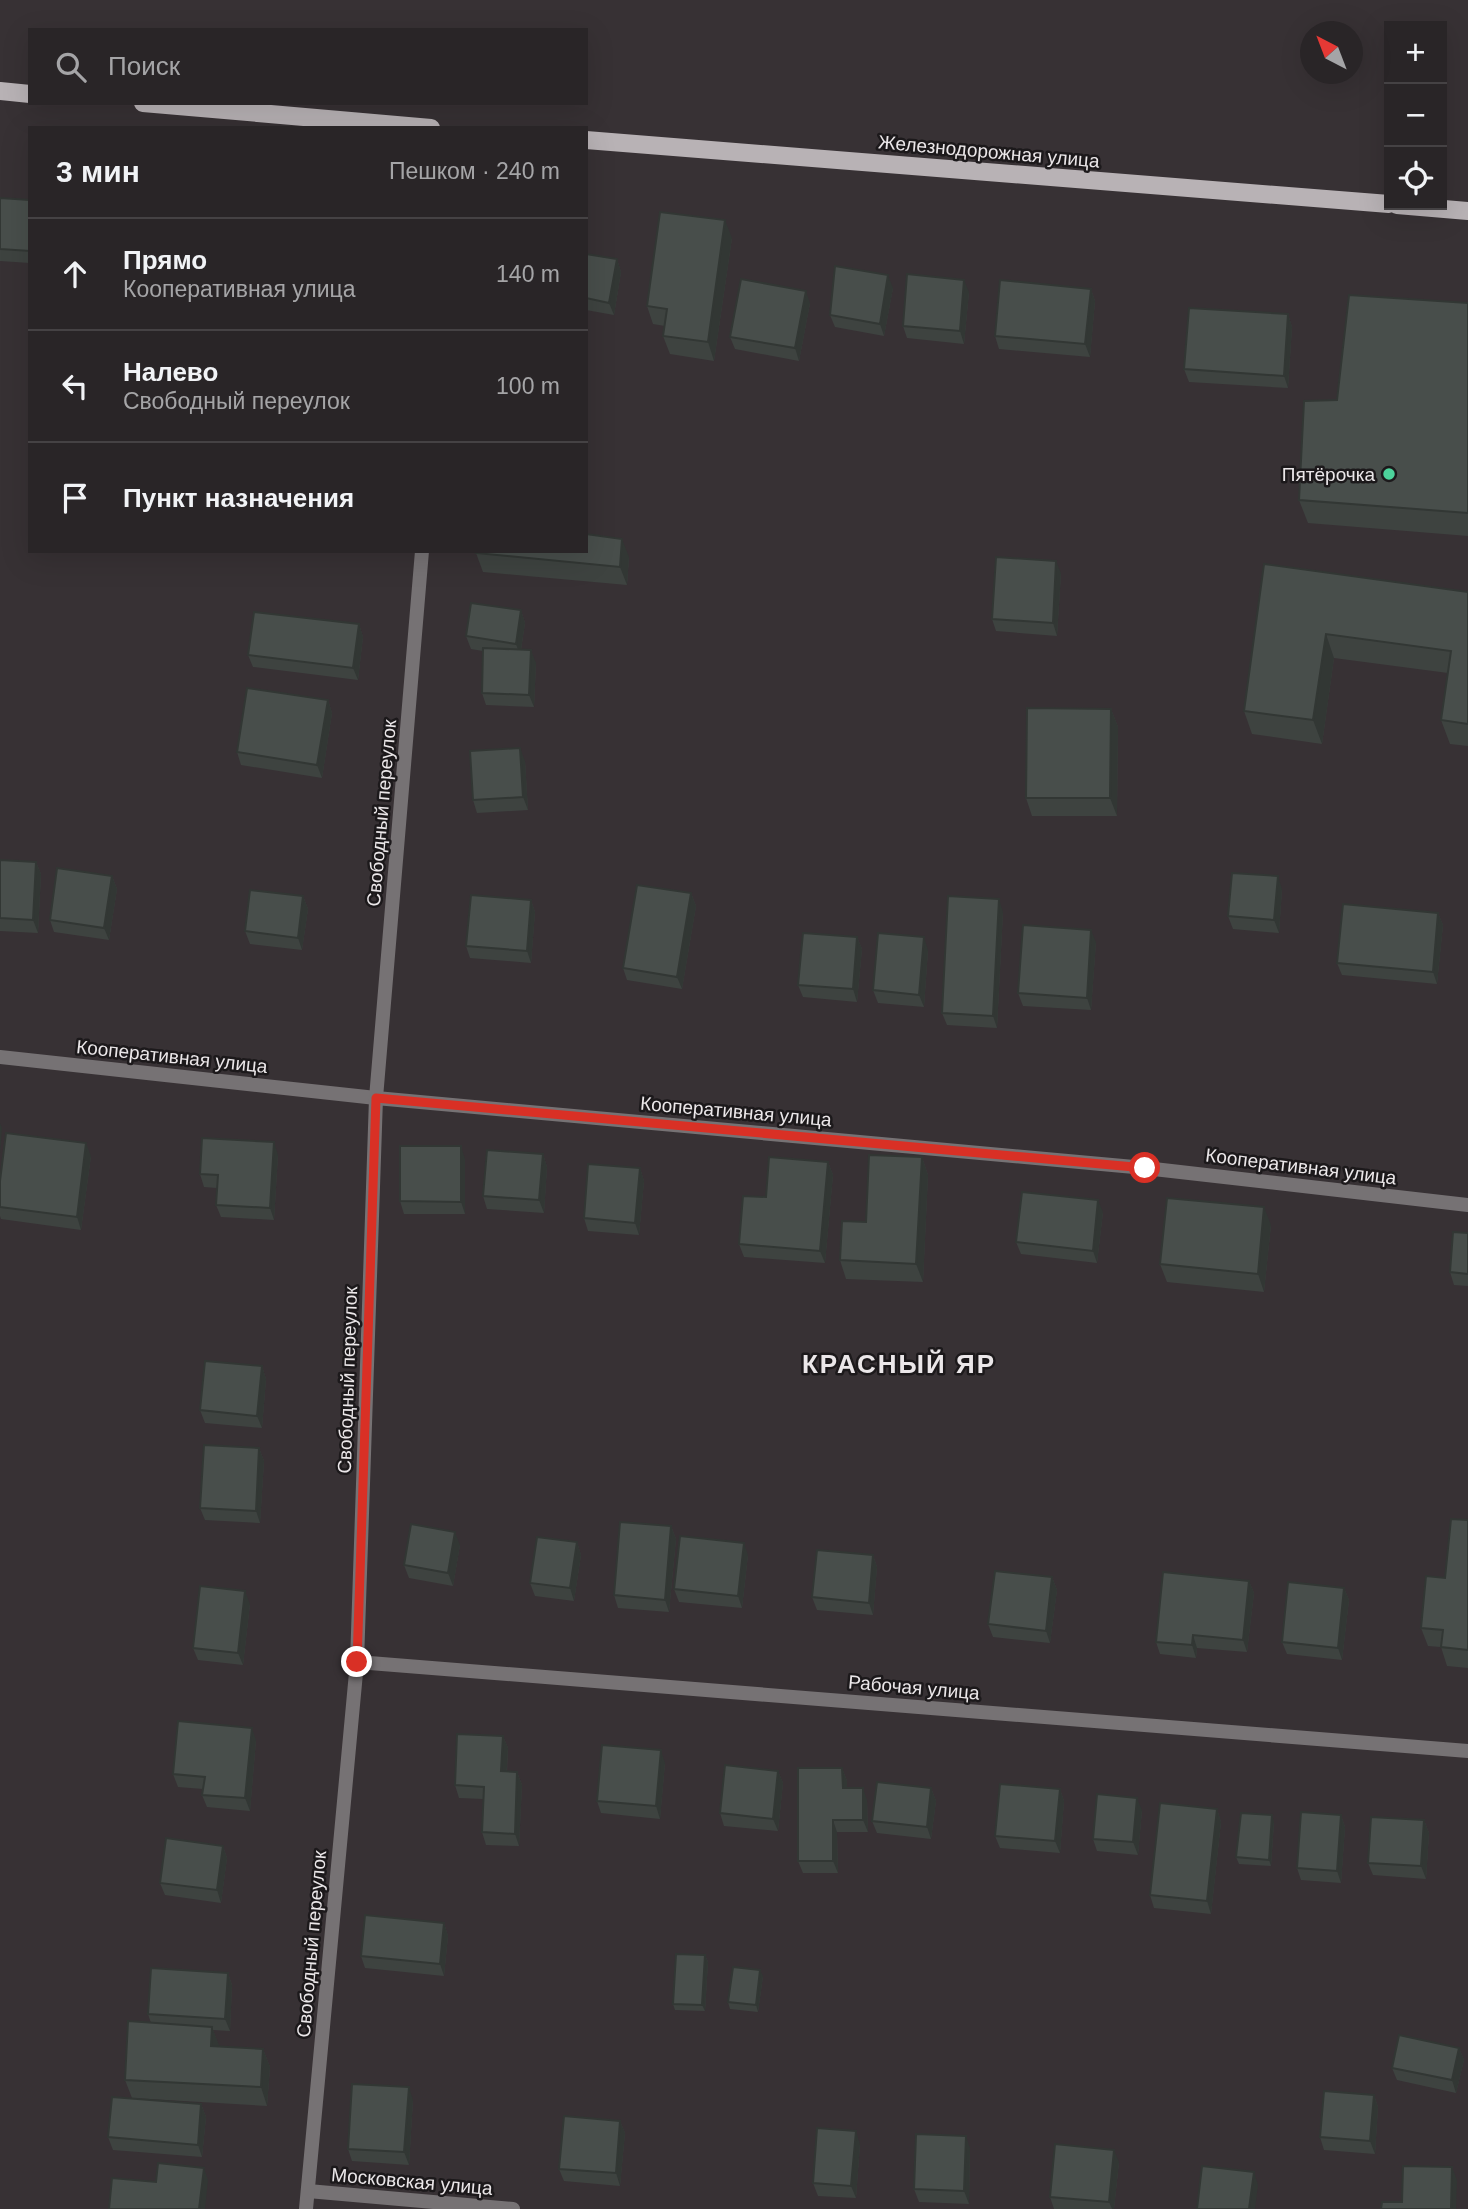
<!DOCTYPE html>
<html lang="ru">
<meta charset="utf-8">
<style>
body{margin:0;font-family:Arial,sans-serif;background:#353133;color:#f1f3f6}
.controls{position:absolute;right:21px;top:21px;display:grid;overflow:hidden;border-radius:0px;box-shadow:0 7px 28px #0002}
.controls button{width:63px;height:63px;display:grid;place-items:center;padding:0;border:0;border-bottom:2px solid #454244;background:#292527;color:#f1f3f6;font:35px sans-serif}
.compass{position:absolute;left:1300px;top:21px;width:63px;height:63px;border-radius:50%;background:#292527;box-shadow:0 7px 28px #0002;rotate:318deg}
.stop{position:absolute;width:21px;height:21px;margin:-16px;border:5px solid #d93025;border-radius:50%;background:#fff}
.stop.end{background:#d93025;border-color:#fff;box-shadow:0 2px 7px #0008}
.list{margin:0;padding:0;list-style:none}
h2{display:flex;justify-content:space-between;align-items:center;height:91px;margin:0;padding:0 28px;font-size:30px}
h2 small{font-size:23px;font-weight:400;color:#a5a5a7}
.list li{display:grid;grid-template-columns:46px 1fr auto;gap:21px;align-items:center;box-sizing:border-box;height:112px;padding:0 28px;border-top:2px solid #454244}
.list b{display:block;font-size:26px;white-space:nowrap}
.list p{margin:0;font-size:23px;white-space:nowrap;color:#a5a5a7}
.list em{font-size:23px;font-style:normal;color:#a5a5a7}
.icon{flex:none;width:38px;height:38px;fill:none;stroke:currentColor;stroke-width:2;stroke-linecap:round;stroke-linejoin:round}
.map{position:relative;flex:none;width:1468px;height:2209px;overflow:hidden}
.search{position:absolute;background:#292527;box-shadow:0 7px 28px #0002;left:28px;top:28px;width:560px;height:77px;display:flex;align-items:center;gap:18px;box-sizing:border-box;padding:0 24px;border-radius:0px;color:#a5a5a7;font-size:26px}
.panel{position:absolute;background:#292527;box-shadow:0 7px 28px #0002;left:28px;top:126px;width:560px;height:427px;border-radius:0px}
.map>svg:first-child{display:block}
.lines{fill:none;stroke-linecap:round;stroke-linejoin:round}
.minor{stroke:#767274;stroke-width:14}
.primary{stroke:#b8b2b5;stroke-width:18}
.wall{fill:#3e4340}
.shaded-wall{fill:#323734}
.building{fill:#484e4b;stroke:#323734;stroke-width:2}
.route{stroke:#d93025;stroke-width:9}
.poi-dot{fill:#4cd39b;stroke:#1c191b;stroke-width:2.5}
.labels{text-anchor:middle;stroke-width:5;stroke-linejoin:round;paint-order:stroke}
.street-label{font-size:19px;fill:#ebe7e9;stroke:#1c191b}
.poi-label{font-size:19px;fill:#ebe7e9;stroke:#1c191b;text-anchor:end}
.district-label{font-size:26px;font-weight:bold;letter-spacing:2px;fill:#ebe7e9;stroke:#1c191b}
</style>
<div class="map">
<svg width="1468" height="2209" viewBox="0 0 1468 2209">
<rect width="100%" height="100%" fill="#373134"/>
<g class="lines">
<!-- minor -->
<g class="minor">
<polyline points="0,1057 376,1098 1145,1168 1468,1205"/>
<polyline points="357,1662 1468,1751"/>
<polyline points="308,2191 513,2209"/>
<polyline points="306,2209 357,1662 376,1098 422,551"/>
</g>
<!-- primary -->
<g class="primary">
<polyline points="0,91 30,94"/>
<polyline points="143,103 431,128"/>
<polyline points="586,140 1389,204"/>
<polyline points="1397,205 1468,211"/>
</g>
</g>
<!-- wall -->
<g class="wall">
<polygon points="0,198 30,200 30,263 0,261"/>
<polygon points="732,238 714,361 670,354 663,336 665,326 653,324 647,306"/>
<polygon points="586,254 617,259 621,272 614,315 586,310"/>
<polygon points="893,288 884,336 835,327 830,315"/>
<polygon points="1091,289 1095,301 1090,357 999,349 995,336"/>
<polygon points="969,292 964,344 907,338 903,326"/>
<polygon points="810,303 799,361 735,349 730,337"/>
<polygon points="1468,303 1468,536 1308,523 1299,500 1337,400"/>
<polygon points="1288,314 1292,327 1288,388 1189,382 1184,369"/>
<polygon points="476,553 629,557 627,585 483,572"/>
<polygon points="1264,564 1468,592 1468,746 1450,744 1441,720 1448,673 1334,658 1322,744 1252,734 1244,711"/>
<polygon points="1061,573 1057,636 996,631 992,619"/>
<polygon points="521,610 525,623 521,650 536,663 534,707 486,705 482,693 483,651 471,649 466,636"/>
<polygon points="359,624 363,637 358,680 253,667 248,655"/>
<polygon points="328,700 332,713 322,778 241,765 237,752"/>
<polygon points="1111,709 1118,727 1117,816 1032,816 1026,798"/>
<polygon points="525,761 528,810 477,813 473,800"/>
<polygon points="0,860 36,862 41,874 38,933 0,931"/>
<polygon points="112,876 117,889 109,940 54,932 50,920"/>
<polygon points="1282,889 1279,933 1233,929 1228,916"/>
<polygon points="691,893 696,906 682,989 627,980 623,968"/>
<polygon points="303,896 308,909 302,950 250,944 245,931"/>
<polygon points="531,900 535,912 531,963 470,958 466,946"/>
<polygon points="1003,912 997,1028 947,1025 942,1013"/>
<polygon points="1438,913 1443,925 1437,984 1342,975 1337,963"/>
<polygon points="857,937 862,949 857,1002 803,997 798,985"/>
<polygon points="1096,942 1091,1010 1023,1006 1018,993"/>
<polygon points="928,950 924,1007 878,1003 873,990"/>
<polygon points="543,1154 547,1167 544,1213 487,1209 483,1196"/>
<polygon points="278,1155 274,1220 221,1217 216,1205 217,1188 204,1187 200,1174"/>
<polygon points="91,1156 81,1230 1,1219 0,1216 0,1181"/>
<polygon points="922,1157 928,1175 923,1282 846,1279 840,1260 866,1222"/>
<polygon points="465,1159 465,1214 404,1214 400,1201"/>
<polygon points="828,1162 833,1175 825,1263 744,1257 739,1244"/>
<polygon points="640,1168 644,1181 639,1235 588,1231 584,1218"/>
<polygon points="1103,1212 1097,1263 1021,1254 1016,1242"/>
<polygon points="1271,1225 1264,1292 1167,1282 1160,1264"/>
<polygon points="1468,1233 1468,1286 1454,1285 1450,1272"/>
<polygon points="262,1366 266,1379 262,1428 205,1423 200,1410"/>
<polygon points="259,1448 264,1461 260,1523 205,1520 200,1508"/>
<polygon points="1468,1520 1468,1668 1447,1666 1441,1647 1428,1646 1421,1628 1445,1578"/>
<polygon points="671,1526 676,1539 669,1612 618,1608 614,1595"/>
<polygon points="577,1542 581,1555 574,1601 535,1596 530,1583"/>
<polygon points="460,1545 453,1586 409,1578 404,1565"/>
<polygon points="748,1555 742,1608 679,1602 674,1589"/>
<polygon points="873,1555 877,1567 873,1615 817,1610 812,1597"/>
<polygon points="1052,1577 1057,1590 1050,1643 993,1637 988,1624"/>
<polygon points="1249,1581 1254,1593 1247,1652 1197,1648 1196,1658 1160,1654 1156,1642"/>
<polygon points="1344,1588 1349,1600 1342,1660 1287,1654 1282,1642"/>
<polygon points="250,1604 243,1665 198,1660 193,1648"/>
<polygon points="503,1736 508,1748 507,1772 517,1772 522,1785 519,1846 486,1845 482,1832 483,1799 459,1798 455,1785"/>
<polygon points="256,1740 250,1811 207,1807 202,1795 203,1789 178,1787 173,1774"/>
<polygon points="665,1763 660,1819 601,1813 597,1801"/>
<polygon points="842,1768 847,1781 847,1788 867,1800 868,1832 837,1832 838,1873 803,1873 798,1861"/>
<polygon points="778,1771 783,1783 778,1831 724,1826 720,1813"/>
<polygon points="931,1788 936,1801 931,1839 877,1833 872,1821"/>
<polygon points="1060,1789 1064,1801 1060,1853 1000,1848 995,1836"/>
<polygon points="1217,1809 1221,1822 1211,1914 1154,1908 1150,1895"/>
<polygon points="1142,1810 1138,1855 1097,1851 1093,1839"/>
<polygon points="1341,1815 1345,1827 1341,1883 1301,1880 1297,1868"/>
<polygon points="1424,1820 1429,1833 1426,1879 1373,1875 1368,1863"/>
<polygon points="1274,1822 1271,1866 1239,1864 1236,1857"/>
<polygon points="223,1846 227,1858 221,1903 165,1895 160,1883"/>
<polygon points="444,1923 448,1936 444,1976 365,1968 361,1956"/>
<polygon points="705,1955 708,1962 705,2011 675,2010 673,2004"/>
<polygon points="228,1973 232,1985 230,2031 213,2030 219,2046 263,2049 270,2067 267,2106 132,2098 125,2080 151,2023 148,2014"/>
<polygon points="763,1976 758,2012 730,2009 728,2002"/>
<polygon points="1459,2048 1464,2060 1456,2093 1397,2080 1392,2068"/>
<polygon points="1374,2095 1378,2107 1375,2154 1324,2150 1320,2137"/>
<polygon points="413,2100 409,2165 352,2161 348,2149"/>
<polygon points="201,2104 206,2117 202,2157 113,2150 108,2137"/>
<polygon points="620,2121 625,2133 620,2186 564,2181 559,2169"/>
<polygon points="860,2144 856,2198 818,2196 813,2183"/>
<polygon points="970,2148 969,2204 919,2202 914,2189"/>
<polygon points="1119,2162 1114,2209 1054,2209 1050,2197"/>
</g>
<!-- shaded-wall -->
<g class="shaded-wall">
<polygon points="725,220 732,238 714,361 708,342"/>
<polygon points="617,259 621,272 614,315 609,303"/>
<polygon points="888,275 893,288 884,336 880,324"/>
<polygon points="964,280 969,292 964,344 960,331"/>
<polygon points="1091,289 1095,301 1090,357 1085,344"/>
<polygon points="806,291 810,303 799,361 795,348"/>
<polygon points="1288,314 1292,327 1288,388 1284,376"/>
<polygon points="622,539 629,557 627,585 620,567"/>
<polygon points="1056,561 1061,573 1057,636 1053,623"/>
<polygon points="521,610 525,623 520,656 516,644"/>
<polygon points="359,624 363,637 358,680 353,668"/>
<polygon points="1326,634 1334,658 1322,744 1313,720"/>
<polygon points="531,650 536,663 534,707 529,695"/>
<polygon points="328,700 332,713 322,778 317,765"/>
<polygon points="1111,709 1118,727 1117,816 1110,798"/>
<polygon points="520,748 525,761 528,810 523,797"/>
<polygon points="36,862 41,874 38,933 33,920"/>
<polygon points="112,876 117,889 109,940 104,928"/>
<polygon points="1278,876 1282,889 1279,933 1274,920"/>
<polygon points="691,893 696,906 682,989 677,977"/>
<polygon points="303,896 308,909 302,950 298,938"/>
<polygon points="999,899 1003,912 997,1028 993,1016"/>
<polygon points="531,900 535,912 531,963 527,951"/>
<polygon points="1438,913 1443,925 1437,984 1433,972"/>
<polygon points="1091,930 1096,942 1091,1010 1087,998"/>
<polygon points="857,937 862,949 857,1002 853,989"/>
<polygon points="924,937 928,950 924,1007 919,995"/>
<polygon points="0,1123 2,1128 0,1153"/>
<polygon points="274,1142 278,1155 274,1220 270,1208"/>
<polygon points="86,1143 91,1156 81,1230 77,1217"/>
<polygon points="461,1146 465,1159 465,1214 461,1202"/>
<polygon points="543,1154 547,1167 544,1213 539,1200"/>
<polygon points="922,1157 928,1175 923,1282 916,1264"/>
<polygon points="828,1162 833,1175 825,1263 820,1251"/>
<polygon points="640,1168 644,1181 639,1235 635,1223"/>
<polygon points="1098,1200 1103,1212 1097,1263 1093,1251"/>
<polygon points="1264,1207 1271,1225 1264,1292 1258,1274"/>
<polygon points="262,1366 266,1379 262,1428 257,1416"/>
<polygon points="259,1448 264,1461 260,1523 256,1511"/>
<polygon points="671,1526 676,1539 669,1612 665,1600"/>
<polygon points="455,1532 460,1545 453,1586 448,1573"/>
<polygon points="577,1542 581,1555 574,1601 570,1588"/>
<polygon points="744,1543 748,1555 742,1608 738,1596"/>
<polygon points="873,1555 877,1567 873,1615 869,1603"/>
<polygon points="1052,1577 1057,1590 1050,1643 1046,1631"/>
<polygon points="1249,1581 1254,1593 1247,1652 1243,1640"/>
<polygon points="1344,1588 1349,1600 1342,1660 1338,1648"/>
<polygon points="245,1591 250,1604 243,1665 238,1653"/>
<polygon points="1193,1635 1197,1648 1196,1658 1192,1645"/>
<polygon points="252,1728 256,1740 250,1811 245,1798"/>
<polygon points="503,1736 508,1748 506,1784 501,1771"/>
<polygon points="661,1750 665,1763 660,1819 656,1806"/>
<polygon points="842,1768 847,1781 847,1801 843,1788"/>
<polygon points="778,1771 783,1783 778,1831 773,1819"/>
<polygon points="517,1772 522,1785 519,1846 515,1834"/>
<polygon points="863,1788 867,1800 868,1832 863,1820"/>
<polygon points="931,1788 936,1801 931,1839 927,1827"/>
<polygon points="1060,1789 1064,1801 1060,1853 1055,1841"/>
<polygon points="1137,1798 1142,1810 1138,1855 1133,1842"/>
<polygon points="1217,1809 1221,1822 1211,1914 1207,1901"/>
<polygon points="1272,1815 1274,1822 1271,1866 1269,1860"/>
<polygon points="1341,1815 1345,1827 1341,1883 1337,1871"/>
<polygon points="833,1820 837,1832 838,1873 833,1861"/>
<polygon points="1424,1820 1429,1833 1426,1879 1421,1866"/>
<polygon points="223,1846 227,1858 221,1903 217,1890"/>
<polygon points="444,1923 448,1936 444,1976 440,1964"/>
<polygon points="705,1955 708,1962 705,2011 702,2005"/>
<polygon points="760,1970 763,1976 758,2012 756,2005"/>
<polygon points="228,1973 232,1985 230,2031 225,2019"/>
<polygon points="212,2027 219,2045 217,2064 211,2046"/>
<polygon points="1459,2048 1464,2060 1456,2093 1452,2080"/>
<polygon points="263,2049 270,2067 267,2106 261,2087"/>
<polygon points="409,2087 413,2100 409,2165 404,2152"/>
<polygon points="1374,2095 1378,2107 1375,2154 1370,2141"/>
<polygon points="201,2104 206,2117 202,2157 198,2145"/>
<polygon points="620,2121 625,2133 620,2186 616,2173"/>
<polygon points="856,2131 860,2144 856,2198 851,2186"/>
<polygon points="966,2136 970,2148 969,2204 964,2191"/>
<polygon points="1114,2150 1119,2162 1114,2209 1112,2209 1109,2202"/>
<polygon points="1452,2167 1457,2180 1456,2209 1451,2209"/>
<polygon points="204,2168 208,2180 205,2209 199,2209"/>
<polygon points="1254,2172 1258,2185 1255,2209 1249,2209"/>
</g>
<!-- building -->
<g class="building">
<polygon points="0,198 30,200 30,251 0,249"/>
<polygon points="660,212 725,220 708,342 663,336 667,309 647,306"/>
<polygon points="586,254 617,259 609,303 586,298"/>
<polygon points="835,266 888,275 880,324 830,315"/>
<polygon points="907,274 964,280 960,331 903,326"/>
<polygon points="741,279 806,291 795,348 730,337"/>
<polygon points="1000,280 1091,289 1085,344 995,336"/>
<polygon points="1349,295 1468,303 1468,513 1299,500 1304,401 1337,400"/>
<polygon points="1189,308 1288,314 1284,376 1184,369"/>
<polygon points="586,534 622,539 620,567 476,553 477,551 586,551"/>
<polygon points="996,557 1056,561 1053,623 992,619"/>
<polygon points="1264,564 1468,592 1468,724 1441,720 1451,651 1326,634 1313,720 1244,711"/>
<polygon points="471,603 521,610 516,644 466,636"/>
<polygon points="254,612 359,624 353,668 248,655"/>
<polygon points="483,648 531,650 529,695 482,693"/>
<polygon points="247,688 328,700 317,765 237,752"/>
<polygon points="1027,708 1111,709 1110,798 1026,798"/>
<polygon points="520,748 523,797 473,800 470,751"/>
<polygon points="0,860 36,862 33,920 0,918"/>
<polygon points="57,868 112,876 104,928 50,920"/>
<polygon points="1232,873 1278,876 1274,920 1228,916"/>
<polygon points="637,885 691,893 677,977 623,968"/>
<polygon points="250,890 303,896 298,938 245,931"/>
<polygon points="471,895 531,900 527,951 466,946"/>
<polygon points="948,896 999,899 993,1016 942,1013"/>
<polygon points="1343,904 1438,913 1433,972 1337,963"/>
<polygon points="1023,925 1091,930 1087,998 1018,993"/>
<polygon points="803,933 857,937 853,989 798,985"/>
<polygon points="878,933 924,937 919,995 873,990"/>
<polygon points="6,1133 86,1143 77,1217 0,1207 0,1181"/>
<polygon points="202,1138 274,1142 270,1208 216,1205 218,1175 200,1174"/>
<polygon points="400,1146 461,1146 461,1202 400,1201"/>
<polygon points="487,1150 543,1154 539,1200 483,1196"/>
<polygon points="869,1155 922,1157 916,1264 840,1260 842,1221 866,1222"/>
<polygon points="769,1157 828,1162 820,1251 739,1244 743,1196 766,1197"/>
<polygon points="588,1164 640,1168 635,1223 584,1218"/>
<polygon points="1022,1192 1098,1200 1093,1251 1016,1242"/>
<polygon points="1167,1198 1264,1207 1258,1274 1160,1264"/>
<polygon points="1453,1232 1468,1233 1468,1274 1450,1272"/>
<polygon points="205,1361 262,1366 257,1416 200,1410"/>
<polygon points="204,1445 259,1448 256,1511 200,1508"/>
<polygon points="1451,1519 1468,1520 1468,1650 1441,1647 1443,1630 1421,1628 1426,1576 1445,1578"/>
<polygon points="620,1522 671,1526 665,1600 614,1595"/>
<polygon points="411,1524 455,1532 448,1573 404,1565"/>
<polygon points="680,1536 744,1543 738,1596 674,1589"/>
<polygon points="537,1537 577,1542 570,1588 530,1583"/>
<polygon points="817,1550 873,1555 869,1603 812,1597"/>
<polygon points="995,1571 1052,1577 1046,1631 988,1624"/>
<polygon points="1163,1572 1249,1581 1243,1640 1193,1635 1192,1645 1156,1642"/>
<polygon points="1288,1582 1344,1588 1338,1648 1282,1642"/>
<polygon points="200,1586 245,1591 238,1653 193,1648"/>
<polygon points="178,1721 252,1728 245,1798 202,1795 205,1777 173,1774"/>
<polygon points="457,1734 503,1736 501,1771 517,1772 515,1834 482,1832 484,1787 455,1785"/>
<polygon points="602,1745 661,1750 656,1806 597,1801"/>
<polygon points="725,1765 778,1771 773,1819 720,1813"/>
<polygon points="798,1768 842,1768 843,1788 863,1788 863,1820 833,1820 833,1861 798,1861"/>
<polygon points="877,1782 931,1788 927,1827 872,1821"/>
<polygon points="1000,1784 1060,1789 1055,1841 995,1836"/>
<polygon points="1097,1794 1137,1798 1133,1842 1093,1839"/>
<polygon points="1160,1803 1217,1809 1207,1901 1150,1895"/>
<polygon points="1301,1812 1341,1815 1337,1871 1297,1868"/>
<polygon points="1241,1813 1272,1815 1269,1860 1236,1857"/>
<polygon points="1371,1817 1424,1820 1421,1866 1368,1863"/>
<polygon points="166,1838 223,1846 217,1890 160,1883"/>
<polygon points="365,1915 444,1923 440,1964 361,1956"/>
<polygon points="676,1954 705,1955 702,2005 673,2004"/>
<polygon points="733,1967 760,1970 756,2005 728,2002"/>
<polygon points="151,1968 228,1973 225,2019 148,2014"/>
<polygon points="128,2021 212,2027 211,2046 263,2049 261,2087 125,2080"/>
<polygon points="1399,2035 1459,2048 1452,2080 1392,2068"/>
<polygon points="352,2084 409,2087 404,2152 348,2149"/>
<polygon points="1324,2091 1374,2095 1370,2141 1320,2137"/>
<polygon points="112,2097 201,2104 198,2145 108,2137"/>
<polygon points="564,2116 620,2121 616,2173 559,2169"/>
<polygon points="817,2128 856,2131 851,2186 813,2183"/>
<polygon points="916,2134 966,2136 964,2191 914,2189"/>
<polygon points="1055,2144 1114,2150 1109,2202 1050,2197"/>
<polygon points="158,2163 204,2168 199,2209 109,2209 112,2178 156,2182"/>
<polygon points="1202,2166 1254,2172 1249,2209 1197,2209"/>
<polygon points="1403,2166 1452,2167 1451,2209 1381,2209 1382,2202 1402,2202"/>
</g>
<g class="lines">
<!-- route -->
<polyline class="route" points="357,1662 376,1098 1145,1168"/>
</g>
<!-- markers -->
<circle class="poi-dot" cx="1389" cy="474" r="7"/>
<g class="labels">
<!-- street labels -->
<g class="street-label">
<text transform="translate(989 151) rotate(5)" y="7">Железнодорожная улица</text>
<text transform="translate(381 813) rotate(-85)" y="7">Свободный переулок</text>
<text transform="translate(172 1056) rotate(6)" y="7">Кооперативная улица</text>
<text transform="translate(736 1111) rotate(5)" y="7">Кооперативная улица</text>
<text transform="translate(1301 1166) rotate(7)" y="7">Кооперативная улица</text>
<text transform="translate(347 1380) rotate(-88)" y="7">Свободный переулок</text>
<text transform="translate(914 1687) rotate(5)" y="7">Рабочая улица</text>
<text transform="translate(311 1944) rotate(-85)" y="7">Свободный переулок</text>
<text transform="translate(412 2181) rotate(5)" y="7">Московская улица</text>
</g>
<!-- poi labels -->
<g class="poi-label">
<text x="1375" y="481">Пятёрочка</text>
</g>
<!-- district labels -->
<g class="district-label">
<text x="899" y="1373">КРАСНЫЙ ЯР</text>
</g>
</g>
</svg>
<div class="controls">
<button>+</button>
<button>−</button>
<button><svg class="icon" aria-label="locate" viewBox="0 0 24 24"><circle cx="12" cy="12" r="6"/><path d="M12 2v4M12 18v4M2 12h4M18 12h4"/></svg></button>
</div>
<svg class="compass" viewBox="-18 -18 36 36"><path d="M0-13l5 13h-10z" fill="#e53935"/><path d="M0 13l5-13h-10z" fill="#a5a5a7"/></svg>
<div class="stop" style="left:1145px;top:1168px"></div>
<div class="stop end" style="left:357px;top:1662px"></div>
<div class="search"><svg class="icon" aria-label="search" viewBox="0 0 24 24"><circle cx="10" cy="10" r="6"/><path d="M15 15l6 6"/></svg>Поиск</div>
<section class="panel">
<h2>3 мин<small>Пешком · 240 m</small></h2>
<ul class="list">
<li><svg class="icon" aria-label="ahead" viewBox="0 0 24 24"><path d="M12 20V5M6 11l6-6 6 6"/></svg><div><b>Прямо</b><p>Кооперативная улица</p></div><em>140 m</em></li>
<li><svg class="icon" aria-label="left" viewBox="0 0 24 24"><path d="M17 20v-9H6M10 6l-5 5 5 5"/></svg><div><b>Налево</b><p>Свободный переулок</p></div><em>100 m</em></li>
<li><svg class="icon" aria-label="arrive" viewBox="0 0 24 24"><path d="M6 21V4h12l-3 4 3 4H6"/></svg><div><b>Пункт назначения</b></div></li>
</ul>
</section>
</div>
